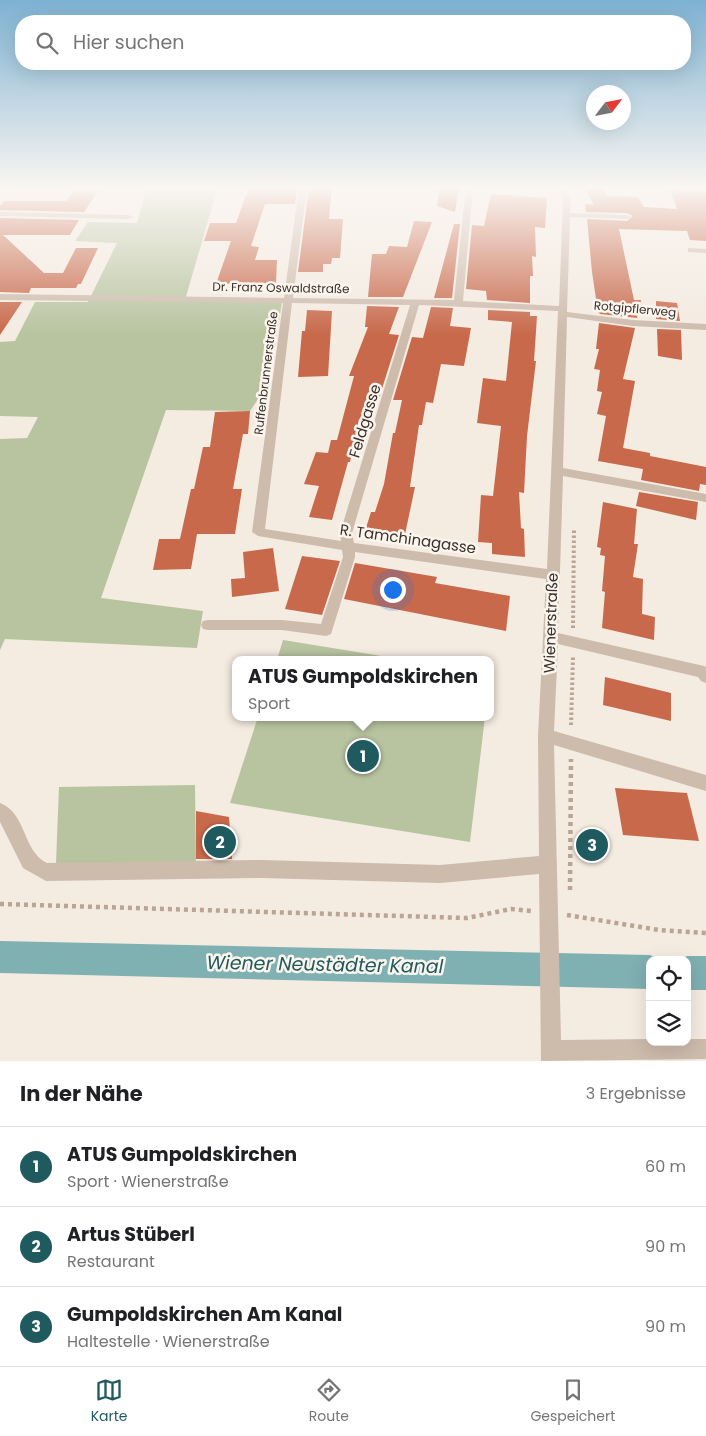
<!DOCTYPE html>
<html lang="de">
<meta charset="utf-8">
<style>
body{margin:0;font-family:Poppins,sans-serif;background:#f2f2f2;color:#202124}
.controls{position:absolute;right:15px;bottom:15px;display:grid;overflow:hidden;border-radius:10px;box-shadow:0 5px 20px #0002}
.controls button{width:45px;height:45px;display:grid;place-items:center;padding:0;border:0;border-bottom:1px solid #e0e0e0;background:#fff;color:#202124;font:25px sans-serif}
.compass{position:absolute;left:586px;top:85px;width:45px;height:45px;border-radius:50%;background:#fff;box-shadow:0 5px 20px #0002;rotate:58deg}
.you{position:absolute;left:392px;top:589px;width:18px;height:18px;margin:-12px;border:4px solid #fff;border-radius:50%;background:#1a73e8;box-shadow:0 0 0 8px #1a73e833}
.badge{display:grid;place-items:center;width:32px;height:32px;border-radius:50%;background:#1f5a5e;color:#fff;font-size:16px;font-weight:700}
.pin{position:absolute;translate:-50% -50%;border:2px solid #fff;box-shadow:0 1px 5px #0006}
.popup{position:absolute;left:232px;top:656px;width:262px;height:65px;box-sizing:border-box;display:grid;place-content:center;border-radius:10px;background:#fff;filter:drop-shadow(0 1px 4px #0005);font-size:16px;white-space:nowrap;color:#757577}
.popup b{font-size:19px;color:#202124}
.popup::after{content:'';position:absolute;left:50%;top:100%;margin-left:-10px;border:10px solid transparent;border-top-color:#fff}
.list{margin:0;padding:0;list-style:none}
h2{display:flex;justify-content:space-between;align-items:center;height:65px;margin:0;padding:0 20px;font-size:21px}
h2 small{font-size:16px;font-weight:400;color:#757577}
.list li{display:grid;grid-template-columns:32px 1fr auto;gap:15px;align-items:center;box-sizing:border-box;height:80px;padding:0 20px;border-top:1px solid #e0e0e0}
.list b{display:block;font-size:19px;white-space:nowrap}
.list p{margin:0;font-size:16px;white-space:nowrap;color:#757577}
.list em{font-size:16px;font-style:normal;color:#757577}
.icon{flex:none;width:28px;height:28px;fill:none;stroke:currentColor;stroke-width:2;stroke-linecap:round;stroke-linejoin:round}
.map{position:relative;flex:none;width:706px;height:1061px;overflow:hidden}
.search{position:absolute;background:#fff;box-shadow:0 5px 20px #0002;left:15px;right:15px;top:15px;height:55px;display:flex;align-items:center;gap:12px;box-sizing:border-box;padding:0 18px;border-radius:20px;color:#757577;font-size:19px}
.sheet{height:305px;background:#fff}
nav{display:flex;justify-content:space-around;align-items:center;box-sizing:border-box;height:70px;border-top:1px solid #e0e0e0;background:#fff;font-size:14px;color:#757577}
nav a{display:grid;justify-items:center;gap:2px}
nav .on{color:#1f5a5e}
.map>svg:first-child{display:block}
.green{fill:#b8c4a0}
.lines{fill:none;stroke-linecap:round;stroke-linejoin:round}
.canal{fill:#7fb0b2;fill-rule:evenodd}
.building{fill:#c8694b}
.path-far1{stroke:#b9a596;stroke-width:4;stroke-dasharray:2.5 2.5;stroke-linecap:butt}
.path{stroke:#b9a596;stroke-width:4.5;stroke-dasharray:4 4;stroke-linecap:butt}
.minor{fill:#cdbbac;fill-rule:evenodd}
.labels{text-anchor:middle;stroke-width:5;stroke-linejoin:round;paint-order:stroke}
.far-street-label{font-size:12px;fill:#3b302b;stroke:#fbf5ee}
.street-label{font-size:15px;fill:#3b302b;stroke:#fbf5ee}
.near-water-label{font-size:19px;font-style:italic;fill:#1f5a5e;stroke:#fbf5ee}
</style>
<div class="map">
<svg width="706" height="1061" viewBox="0 0 706 1061">
<rect width="100%" height="100%" fill="#f4ebe1"/>
<!-- green -->
<g class="green">
<polygon points="147,187 217,190 185,300 282,302 269,383 250,411 166,410 101,598 203,611 197,648 5,639 0,650 0,439 27,438 38,417 0,416 0,342 15,341 35,302 88,302 117,243 75,241 88,222 137,223"/>
<polygon points="283,640 406,660 277,660"/>
<polygon points="258,717 485,717 470,842 230,803"/>
<polygon points="195,785 196,863 56,863 59,787"/>
</g>
<g class="lines">
<!-- canal -->
<g class="canal">
<polygon points="0,941 650,955 661,960 650,960 650,989 0,973"/>
<polygon points="687,956 706,956 706,990 687,990 687,960 679,960"/>
</g>
</g>
<!-- building -->
<g class="building">
<polygon points="249,187 297,187 295,204 265,204 251,246 259,247 255,260 277,260 276,283 216,284 231,241 204,241 210,223 236,223"/>
<polygon points="309,187 332,187 329,219 343,219 340,258 332,258 331,264 323,264 323,272 298,272"/>
<polygon points="443,187 459,187 455,212 437,206 439,190 442,190"/>
<polygon points="585,189 603,189 607,196 638,197 644,207 677,209 670,190 706,191 706,241 690,240 687,231 619,229 634,300 641,300 637,318 600,314 598,312 592,272 587,219 627,221 633,216 627,213 586,212 585,204 594,205"/>
<polygon points="74,191 98,191 84,212 0,210 0,206 4,201 66,201"/>
<polygon points="491,194 547,198 545,228 535,227 536,257 532,256 533,276 530,276 530,303 487,300 486,291 466,289 472,225 484,226"/>
<polygon points="0,218 79,220 70,235 3,235 44,273 63,273 76,248 98,248 81,284 78,284 76,288 31,288 29,293 0,292"/>
<polygon points="414,221 432,222 403,297 368,297 372,254 386,254 389,246 407,247"/>
<polygon points="454,224 460,224 452,298 434,298"/>
<polygon points="656,301 677,303 680,321 656,319"/>
<polygon points="0,302 22,302 0,335"/>
<polygon points="367,306 399,307 389,334 399,335 379,398 367,397 362,420 359,419 350,462 348,462 332,520 309,517 319,486 304,484 316,452 328,453 331,440 337,440 354,376 349,376 368,327 365,327"/>
<polygon points="431,307 453,308 450,326 471,328 464,366 441,364 433,403 426,402 422,425 419,425 410,487 415,487 404,539 377,534 379,530 366,528 371,512 375,512 384,484 393,433 395,433 402,400 393,400 412,337 423,338"/>
<polygon points="307,310 332,311 328,376 298,377 302,331 305,331"/>
<polygon points="488,310 530,312 530,316 537,316 534,361 536,361 527,436 524,493 519,492 521,528 524,529 525,557 492,554 492,543 478,542 481,495 493,496 501,426 477,423 483,378 506,381 512,322 488,320"/>
<polygon points="599,323 635,328 623,379 635,381 623,448 650,453 650,456 706,467 706,485 700,484 699,491 641,480 643,469 598,461 606,416 597,414 602,392 597,391 600,370 594,369 599,349 596,349"/>
<polygon points="657,329 681,330 682,360 658,356"/>
<polygon points="250,411 248,434 243,434 233,489 242,489 235,534 197,534 191,569 153,570 159,539 180,539 191,489 194,489 203,447 210,447 215,412"/>
<polygon points="639,492 698,502 696,520 636,506"/>
<polygon points="603,502 637,509 634,544 638,544 633,577 643,579 642,614 655,617 654,640 602,628 605,592 602,591 605,556 600,555 601,548 597,547"/>
<polygon points="273,548 279,591 232,597 231,579 245,578 243,552"/>
<polygon points="302,556 340,561 322,615 285,609"/>
<polygon points="355,563 437,577 435,583 510,596 506,631 344,599"/>
<polygon points="605,677 671,693 671,721 603,705"/>
<polygon points="615,788 687,793 699,841 623,835"/>
<polygon points="196,811 229,817 232,859 196,859"/>
</g>
<g class="lines">
<!-- path-far1 -->
<g class="path-far1">
<polyline points="573,628 574,529"/>
<polyline points="571,725 573,657"/>
</g>
<!-- path -->
<g class="path">
<polyline points="570,890 571,759"/>
<polyline points="0,904 467,918 511,909 531,911"/>
<polyline points="567,915 659,930 706,933"/>
</g>
<!-- minor -->
<g class="minor">
<path d="M299 187H307L293 298 454 300 466 187H473L463 301 559 306 563 201 561 193 555 187H563C571 194 571 202 570 213L627 215 631 217 627 219 570 217 567 312 633 320 706 324V330L633 326 567 317 563 468 706 494V502L563 476 558 633 704 666 706 667V683L701 681 698 677 558 644 554 731 706 775V791L554 745 561 1040 650 1039V1042H687V1039H706V1059L541 1061 539 874 440 883 262 878 46 881 23 868 0 822V803C27 813 22 851 47 863L262 860 440 865 539 856 538 736 546 579 355 552V557L331 634 326 636 282 630H208L203 629 201 625 203 621 208 620H282L321 624 343 557 342 550 258 536 252 532 283 303 0 300V294L284 298ZM292 303 410 305 340 533 341 541 265 529ZM419 305 558 311 547 569 354 543 352 533Z"/>
<polygon points="0,212 129,215 133,217 129,219 0,216"/>
<polygon points="688,248 706,249 706,253 688,252"/>
</g>
</g>
<!-- sky -->
<linearGradient id="sky" x2="0" y2="1"><stop stop-color="#7eb2d2"/><stop offset="0.56" stop-color="#faf6f2"/><stop offset="1" stop-color="#faf6f2" stop-opacity="0"/></linearGradient>
<rect width="706" height="335" fill="url(#sky)"/>
<g class="labels">
<!-- far-street labels -->
<g class="far-street-label">
<text transform="translate(281 288) rotate(1)" y="4">Dr. Franz Oswaldstraße</text>
<text transform="translate(635 309) rotate(5)" y="4">Rotgipflerweg</text>
<text transform="translate(266 373) rotate(-83)" y="4">Ruffenbrunnerstraße</text>
</g>
<!-- street labels -->
<g class="street-label">
<text transform="translate(365 421) rotate(-73)" y="5">Feldgasse</text>
<text transform="translate(408 539) rotate(8)" y="5">R. Tamchinagasse</text>
<text transform="translate(551 623) rotate(-88)" y="5">Wienerstraße</text>
</g>
<!-- near-water labels -->
<g class="near-water-label">
<text transform="translate(325 964) rotate(1)" y="7">Wiener Neustädter Kanal</text>
</g>
</g>
</svg>
<div class="controls">
<button><svg class="icon" aria-label="locate" viewBox="0 0 24 24"><circle cx="12" cy="12" r="6"/><path d="M12 2v4M12 18v4M2 12h4M18 12h4"/></svg></button>
<button><svg class="icon" aria-label="layers" viewBox="0 0 24 24"><path d="M12 4l9 5-9 5-9-5zM3 14l9 5 9-5"/></svg></button>
</div>
<svg class="compass" viewBox="-18 -18 36 36"><path d="M0-13l5 13h-10z" fill="#e53935"/><path d="M0 13l5-13h-10z" fill="#757577"/></svg>
<div class="you"></div>
<div class="pin badge" style="left:363px;top:756px">1</div>
<div class="popup"><b>ATUS Gumpoldskirchen</b>Sport</div>
<div class="pin badge" style="left:220px;top:842px">2</div>
<div class="pin badge" style="left:592px;top:845px">3</div>
<div class="search"><svg class="icon" aria-label="search" viewBox="0 0 24 24"><circle cx="10" cy="10" r="6"/><path d="M15 15l6 6"/></svg>Hier suchen</div>
</div>
<section class="sheet">
<h2>In der Nähe<small>3 Ergebnisse</small></h2>
<ul class="list">
<li><span class="badge">1</span><div><b>ATUS Gumpoldskirchen</b><p>Sport · Wienerstraße</p></div><em>60 m</em></li>
<li><span class="badge">2</span><div><b>Artus Stüberl</b><p>Restaurant</p></div><em>90 m</em></li>
<li><span class="badge">3</span><div><b>Gumpoldskirchen Am Kanal</b><p>Haltestelle · Wienerstraße</p></div><em>90 m</em></li>
</ul>
</section>
<nav>
<a class="on"><svg class="icon" aria-label="map" viewBox="0 0 24 24"><path d="M3 6l6-2 6 2 6-2v14l-6 2-6-2-6 2zM9 4v14M15 6v14"/></svg>Karte</a>
<a><svg class="icon" aria-label="directions" viewBox="0 0 24 24"><path d="M12 3l9 9-9 9-9-9zM9 14v-3h6M13 9l2 2-2 2"/></svg>Route</a>
<a><svg class="icon" aria-label="saved" viewBox="0 0 24 24"><path d="M7 4h10v16l-5-4-5 4z"/></svg>Gespeichert</a>
</nav>
